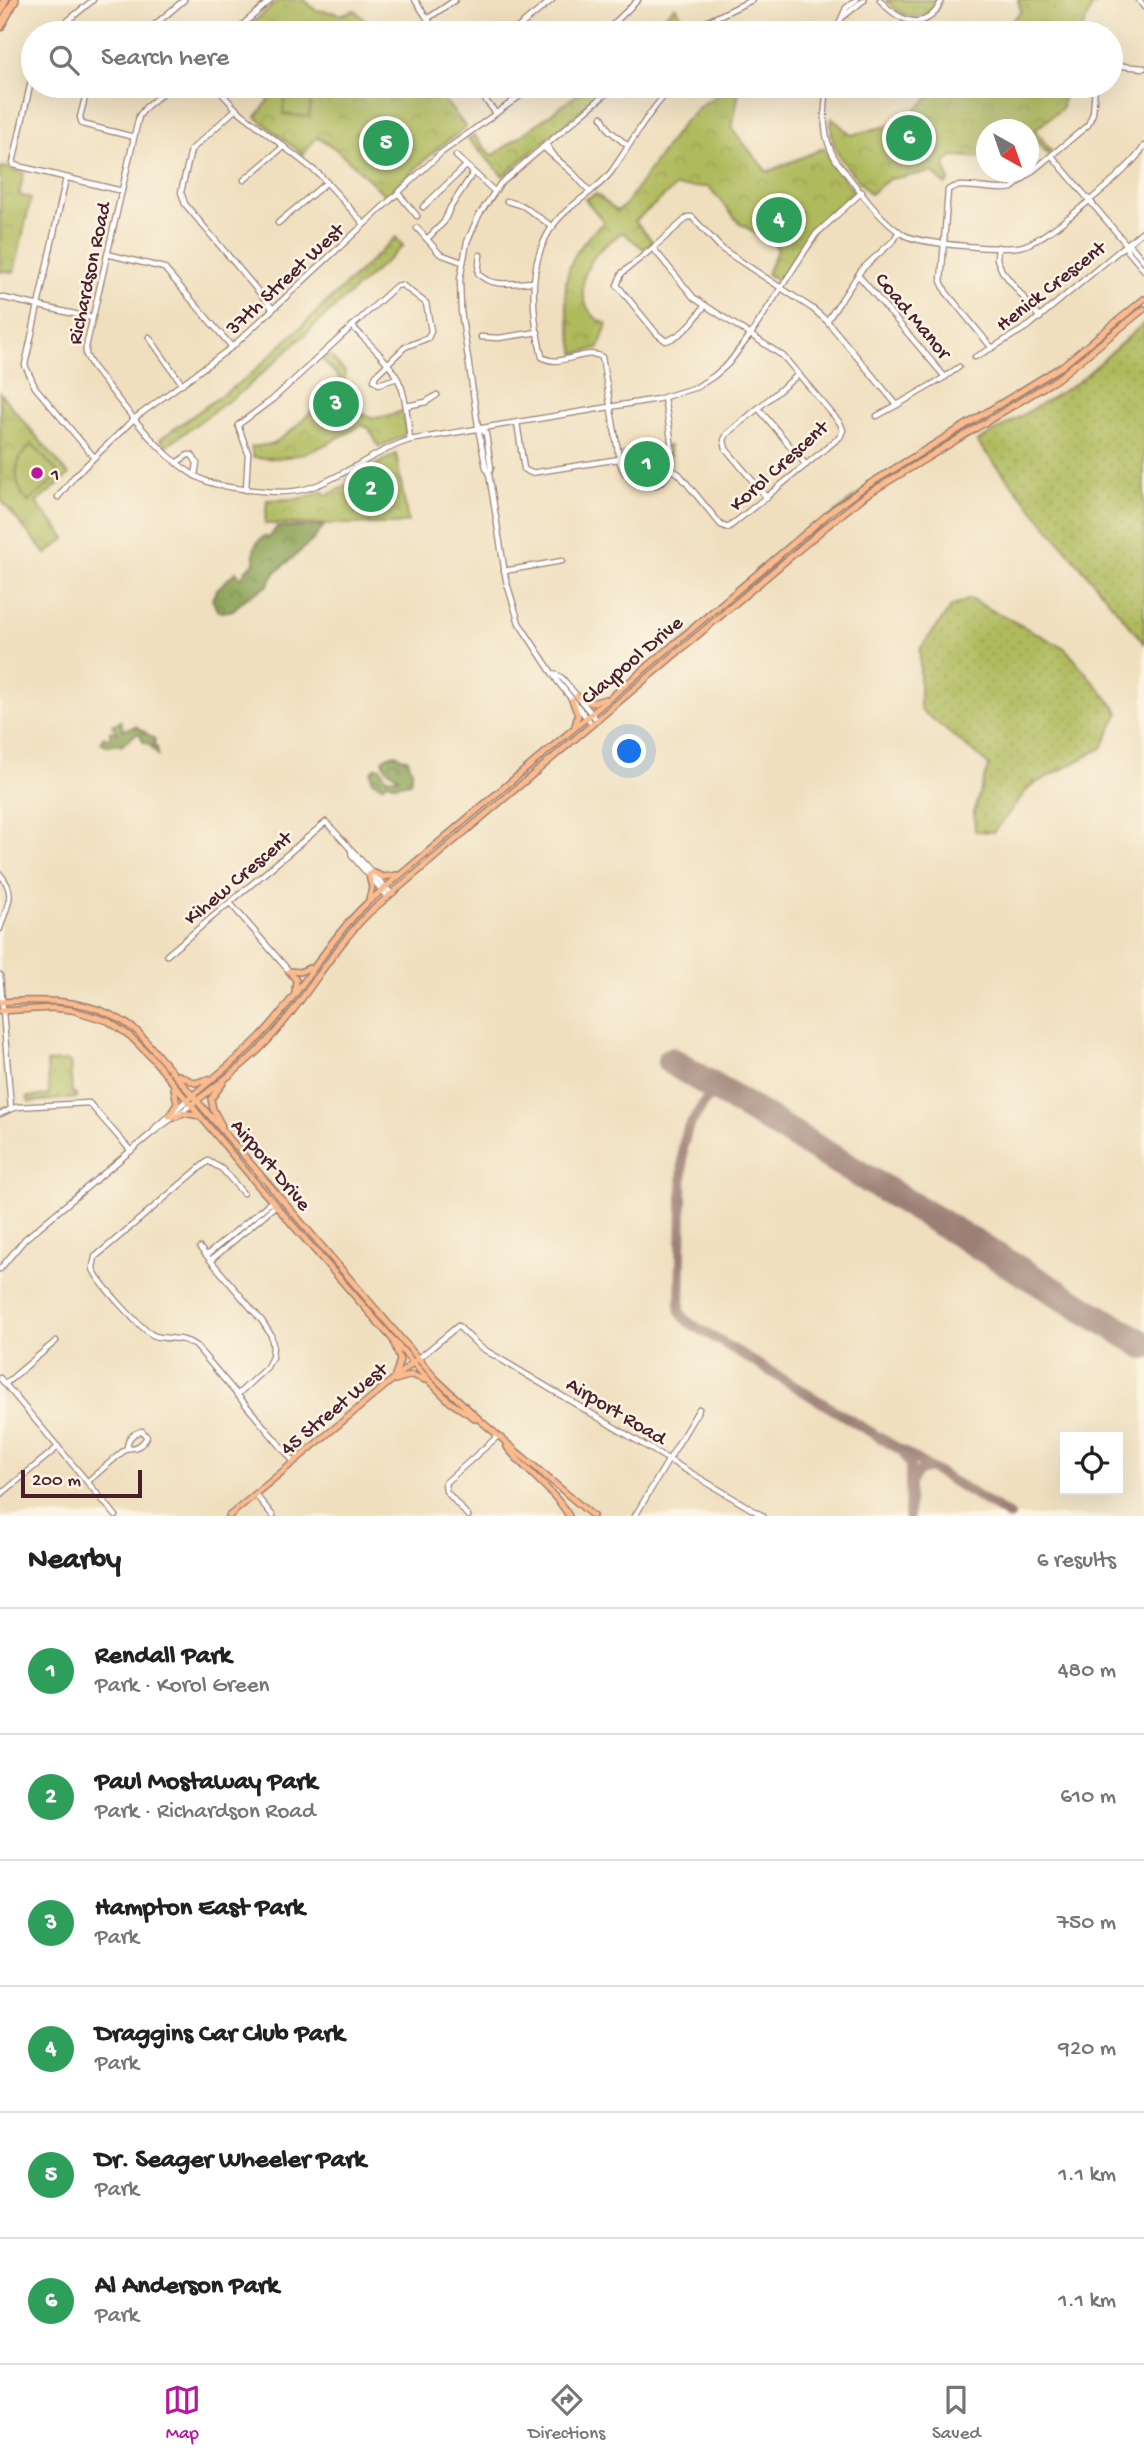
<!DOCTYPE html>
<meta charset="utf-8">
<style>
body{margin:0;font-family:"Gochi Hand",sans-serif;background:#f2f2f2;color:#222}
.controls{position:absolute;right:21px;bottom:21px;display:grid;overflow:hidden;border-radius:0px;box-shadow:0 7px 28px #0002}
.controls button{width:63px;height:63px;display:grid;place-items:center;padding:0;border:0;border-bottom:2px solid #e0e0e0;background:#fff;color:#222;font:35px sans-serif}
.compass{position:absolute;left:976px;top:119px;width:63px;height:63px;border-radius:50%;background:#fff;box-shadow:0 7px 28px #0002;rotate:140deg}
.scale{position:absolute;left:21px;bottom:18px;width:121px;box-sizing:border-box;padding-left:7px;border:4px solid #4a1f2b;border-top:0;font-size:19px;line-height:24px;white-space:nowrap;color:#4a1f2b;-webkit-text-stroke:5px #fcf5e5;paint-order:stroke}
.you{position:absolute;left:630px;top:752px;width:24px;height:24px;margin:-18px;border:5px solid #fff;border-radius:50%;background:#1a73e8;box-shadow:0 0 0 10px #1a73e833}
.badge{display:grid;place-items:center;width:46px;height:46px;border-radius:50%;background:#b5179e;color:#fff;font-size:23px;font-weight:700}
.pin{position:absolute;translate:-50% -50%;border:4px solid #fff;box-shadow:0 2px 7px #0006}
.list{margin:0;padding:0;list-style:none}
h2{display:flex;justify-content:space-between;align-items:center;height:91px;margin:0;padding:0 28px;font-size:30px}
h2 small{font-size:23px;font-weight:400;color:#767676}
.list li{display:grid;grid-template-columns:46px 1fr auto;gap:21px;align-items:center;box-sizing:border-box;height:126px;padding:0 28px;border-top:2px solid #e0e0e0}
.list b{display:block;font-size:26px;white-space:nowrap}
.list p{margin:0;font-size:23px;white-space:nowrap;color:#767676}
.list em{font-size:23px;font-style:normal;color:#767676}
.icon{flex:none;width:38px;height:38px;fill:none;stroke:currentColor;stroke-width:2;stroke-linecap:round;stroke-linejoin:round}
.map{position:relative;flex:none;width:1144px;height:1516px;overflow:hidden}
.search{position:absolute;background:#fff;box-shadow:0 7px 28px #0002;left:21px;right:21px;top:21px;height:77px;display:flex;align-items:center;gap:18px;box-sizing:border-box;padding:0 24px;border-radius:38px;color:#767676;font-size:26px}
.sheet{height:847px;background:#fff}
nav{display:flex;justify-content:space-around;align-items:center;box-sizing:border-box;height:98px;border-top:2px solid #e0e0e0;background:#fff;font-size:19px;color:#767676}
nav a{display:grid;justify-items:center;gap:4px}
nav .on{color:#b5179e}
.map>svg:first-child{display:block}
.grass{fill:url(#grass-dots);stroke:#7c6c44;stroke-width:2}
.forest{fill:url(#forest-crowns);stroke:#6a6040;stroke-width:2}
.park{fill:url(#park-crowns);stroke:#7c6c44;stroke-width:2}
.pitch{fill:#aeba5c;stroke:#7c6c44;stroke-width:2}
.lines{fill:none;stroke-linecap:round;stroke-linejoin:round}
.taxiway{stroke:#9c7f74;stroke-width:10}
.runway{stroke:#9c7f74;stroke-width:28}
.minor-casing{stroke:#9c7f74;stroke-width:7}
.major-casing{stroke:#9c7f74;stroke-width:8}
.highway-casing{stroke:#9c7f74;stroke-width:10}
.minor{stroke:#fff;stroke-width:4.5}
.major{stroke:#fbbb8c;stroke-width:5}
.highway{stroke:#fbbb8c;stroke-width:7}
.poi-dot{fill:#b5179e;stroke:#fcf5e5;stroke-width:2.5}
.labels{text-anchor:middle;stroke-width:5;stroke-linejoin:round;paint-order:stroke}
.street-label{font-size:21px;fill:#4a1f2b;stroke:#fcf5e5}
.poi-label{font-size:21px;fill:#4a1f2b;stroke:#fcf5e5;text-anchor:start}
</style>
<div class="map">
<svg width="1144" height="1516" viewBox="0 0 1144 1516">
<defs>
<pattern id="grass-dots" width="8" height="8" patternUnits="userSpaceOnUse" patternTransform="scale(1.75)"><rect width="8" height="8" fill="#aeba5c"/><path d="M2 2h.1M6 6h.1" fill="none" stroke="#979f50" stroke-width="1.8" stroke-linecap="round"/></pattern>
<pattern id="forest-crowns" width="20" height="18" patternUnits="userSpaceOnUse" patternTransform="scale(1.75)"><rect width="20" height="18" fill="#8aa254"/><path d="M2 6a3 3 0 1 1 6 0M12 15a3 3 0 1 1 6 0" fill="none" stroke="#738346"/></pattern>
<pattern id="park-crowns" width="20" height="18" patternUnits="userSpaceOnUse" patternTransform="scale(1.75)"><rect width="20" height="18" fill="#aeba5c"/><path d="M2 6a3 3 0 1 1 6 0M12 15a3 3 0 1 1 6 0" fill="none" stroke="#979f50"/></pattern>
</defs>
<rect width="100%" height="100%" fill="#fcf5e5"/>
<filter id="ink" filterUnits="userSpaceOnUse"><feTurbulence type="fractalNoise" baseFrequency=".0143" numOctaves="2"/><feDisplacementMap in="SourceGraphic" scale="14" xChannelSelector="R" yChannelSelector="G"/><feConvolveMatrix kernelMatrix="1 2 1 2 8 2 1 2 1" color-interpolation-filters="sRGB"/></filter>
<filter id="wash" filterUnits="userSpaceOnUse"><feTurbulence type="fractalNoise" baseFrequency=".00686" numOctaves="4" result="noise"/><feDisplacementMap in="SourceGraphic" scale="28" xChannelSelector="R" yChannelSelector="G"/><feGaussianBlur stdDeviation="1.57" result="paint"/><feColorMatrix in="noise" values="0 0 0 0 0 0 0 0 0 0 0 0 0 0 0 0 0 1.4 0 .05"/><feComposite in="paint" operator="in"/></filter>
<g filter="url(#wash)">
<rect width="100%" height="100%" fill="#efdfbe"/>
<!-- grass -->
<g class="grass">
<polygon points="396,237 403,246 245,389 166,446 160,439 250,375"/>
<polygon points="1124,320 1054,377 850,503 600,711 853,498 1061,371"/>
<polygon points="1144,323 1144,643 977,442 1078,382"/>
<polygon points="970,599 1065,648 1119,712 1102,748 1030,786 994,832 975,831 974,810 989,765 920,709 920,649 951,607"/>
<polygon points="70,1061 72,1093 76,1094 76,1098 29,1102 27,1097 49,1095 47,1062"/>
</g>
<!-- forest -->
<g class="forest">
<path d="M324 526 313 540 275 573 268 585 245 599 233 610 223 612 217 610 212 599 217 589 236 572 242 578 245 571 254 563C254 549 252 546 264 536L269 538 277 527Z"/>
<polygon points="121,721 123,730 136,726 155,739 154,746 157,747 158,755 149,744 143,742 140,734 136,734 121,746 120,744 107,746 101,742 104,736 108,739 110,738 110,731 117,733 112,725"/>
<path d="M395 754 408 760 412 771 410 782 396 785 387 782 383 786 372 781 371 771 377 767 381 768 386 778H399C392 771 385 771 383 760L386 757Z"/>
</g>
<!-- park -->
<g class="park">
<polygon points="279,0 305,0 315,10 338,13 340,15 355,10 376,33 241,33"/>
<path d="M886 0H937C924 26 902 19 886 0Z"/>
<polygon points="1018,0 1101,0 1091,8 1081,33 997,33 1021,12"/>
<polygon points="675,6 687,26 676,33 648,33"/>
<path d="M256 86H433L466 127 437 149 386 196C373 184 330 139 316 138L303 155 256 117 269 100Z"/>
<polygon points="589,86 610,86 503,176 468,139 474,135 489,153 494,155"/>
<path d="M733 86H740L732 129 767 172 824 148 834 165 854 192 814 229 778 280 767 274 778 248 739 223 709 187H675L635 221 653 242 644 249 622 232C611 241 597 250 590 263 577 286 582 315 607 324L599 348 575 354C564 295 553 265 604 222L585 199 596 194 617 211 624 206 682 124 701 105Z"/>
<path d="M942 86H1065L1062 108 1035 130 1051 151 1048 154 1031 135 1029 136 1028 130H986V158L953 156 945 163 949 182 945 185 933 172 889 179 870 194C851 171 826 150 832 118L851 135 887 126 905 119Z"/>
<polygon points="10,167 15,171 24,173 19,195 31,198 14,273 1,270 0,274 0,168"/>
<path d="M328 353 345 372V397C367 420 372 422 402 411L406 433 404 436 379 447 369 428 361 425C322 447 299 463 253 457L251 447 273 444 291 431 337 387 340 378 322 360Z"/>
<polygon points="0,393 69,475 36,503 66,538 46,554 0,499"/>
<path d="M669 446C669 452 671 459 670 464 665 485 641 486 628 473L622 454Z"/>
<polygon points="396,454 408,522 395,524 265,524 267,500 299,499 322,492 328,495 347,485 349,479"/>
</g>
<!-- pitch -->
<g class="pitch">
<polygon points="286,86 313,86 309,117 283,114"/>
<path d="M32 444 60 475 28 502C12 482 12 461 32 444Z"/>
</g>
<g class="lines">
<!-- taxiway -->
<g class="taxiway">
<polyline points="714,1087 688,1128 683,1146 680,1312 688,1322 1010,1516"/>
<path d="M904 1454 910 1466V1485C913 1474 920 1468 931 1469"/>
<polyline points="909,1516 910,1485"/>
</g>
<!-- runway -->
<polyline class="runway" points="671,1061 1144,1345"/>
</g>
</g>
<g filter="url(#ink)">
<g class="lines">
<defs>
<g id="minor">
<polyline points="415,0 437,33"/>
<path d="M880 0C899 22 927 34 942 0"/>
<polyline points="1139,0 1144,7"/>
<polyline points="844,16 864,0"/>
<polyline points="427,19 455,0"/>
<polyline points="53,33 93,0"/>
<polyline points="145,33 184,0"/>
<polyline points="233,33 271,0"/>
<polyline points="511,33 552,0"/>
<polyline points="604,33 638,0"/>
<polyline points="683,33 752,0"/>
<polyline points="835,33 846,8 856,0"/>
<polyline points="1111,65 1144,68"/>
<polyline points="33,72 13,163 14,165 122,191"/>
<polyline points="88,86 80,117 82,124 134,137"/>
<path d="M171 86 146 107 139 116 86 347V355L92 366C122 403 164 465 208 482 222 487 236 488 250 490 270 492 289 494 309 488 344 477 374 451 410 440L658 399 697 387 714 376 728 364 751 334 816 234 862 192"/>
<polyline points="215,86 236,109 320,175 364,224"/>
<polyline points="474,86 496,113"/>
<path d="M827 86C824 112 821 137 836 160 854 183 879 221 904 235 922 244 1008 252 1026 245 1049 237 1134 167 1144 146"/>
<path d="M1095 86 1093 113 1088 125 1012 188C994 193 961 180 948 190L941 281 946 292 992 348 1030 325 1144 230"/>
<polyline points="236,109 191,150 181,192 185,204 273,309"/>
<polyline points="602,117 609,130 628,146"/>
<polyline points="546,144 555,157"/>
<polyline points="543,147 574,174 590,192"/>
<polyline points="456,156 494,191"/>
<polyline points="1052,156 1127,245 1131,246 1144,261"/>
<polyline points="66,178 25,365 35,387 94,457"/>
<polyline points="244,180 283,147"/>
<polyline points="398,193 417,216"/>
<polyline points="507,201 523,206 553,227"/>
<polyline points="423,207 466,166"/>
<polyline points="278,223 327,182"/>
<polyline points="417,228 440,254 462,262"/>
<polyline points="427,239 444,222 450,208 473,173"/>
<polyline points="1127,246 1127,250 1144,270"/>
<polyline points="998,247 997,259 1002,271 1040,318"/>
<path d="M653 248 622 273 617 285 657 334 666 341C684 335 695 320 705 305"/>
<polyline points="107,254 164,268 232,347"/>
<path d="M480 255 478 273C489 288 516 283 533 282"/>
<polyline points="0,297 92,318"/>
<polyline points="827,321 862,269 894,240 899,231"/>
<path d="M352 326C369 344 392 363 401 386 407 403 408 422 410 440"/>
<polyline points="149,337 182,384"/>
<polyline points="481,337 499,338 538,332"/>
<polyline points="975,357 992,348"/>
<polyline points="945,377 959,367"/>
<path d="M664 398C667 421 689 492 643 485 630 484 624 474 620 463L602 357C584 347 560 369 542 357 531 310 525 253 562 215 578 199 598 189 611 172 632 143 648 110 674 86"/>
<polyline points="406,406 426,402 437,395"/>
<polyline points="759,409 806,465"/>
<polyline points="877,416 897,405"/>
<polyline points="517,422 524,469 531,473 619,459"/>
<polyline points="481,429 486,434 491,468 489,473"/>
<polyline points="176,463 188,455 192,455 197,463 195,476"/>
<polyline points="671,469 679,474 721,525 728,528 840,437 843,430 840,423 783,356 694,298 653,248 688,217 692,217 722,249 813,309 827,321 897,405 945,377 858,275"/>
<polyline points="246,490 248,453 238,425 273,399 396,286 402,285 426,303 431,331 428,338 405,347 376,375 374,380 379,384 397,378"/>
<polyline points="58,497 74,477 135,418 232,347 441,153 534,86"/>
<polyline points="767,498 726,449 724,440 727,434 799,374"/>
<polyline points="504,571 562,561"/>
<polyline points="555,674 562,678 596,719"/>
<polyline points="591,723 558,682 519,623 506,580 489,474 486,468 479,433 461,311 460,279 467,242 479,215 500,184 615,86"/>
<polyline points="351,851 352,856 387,896"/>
<path d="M0 874C18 895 6 906 0 929"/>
<polyline points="230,903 289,971"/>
<polyline points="167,955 326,822 391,893"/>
<polyline points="0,975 11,1108"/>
<polyline points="0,1114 16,1107 89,1103 131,1151"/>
<polyline points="153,1132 156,1127 187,1100"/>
<path d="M243 1193 222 1169 208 1161 95 1257C95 1258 93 1266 93 1268 95 1279 143 1332 155 1336 170 1340 183 1336 196 1346L294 1462"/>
<polyline points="200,1248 262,1321 271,1335 273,1346 272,1357 267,1367 237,1395"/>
<polyline points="207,1255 272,1201"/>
<polyline points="211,1260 276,1205"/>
<polyline points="0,1269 25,1239 152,1133 191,1105"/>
<polyline points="419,1358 458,1326 480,1347 763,1516"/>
<polyline points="0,1378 116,1516"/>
<polyline points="5,1384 56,1341"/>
<path d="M87 1482 127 1448C137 1449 142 1445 147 1437L142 1431C132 1434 128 1437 127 1448"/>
<polyline points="255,1494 273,1516"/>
<polyline points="0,1495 58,1447"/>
<polyline points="468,1516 446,1491 445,1483 498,1436"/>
<polyline points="635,1516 699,1409"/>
</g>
<g id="major">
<polyline points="577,696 591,703 606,699"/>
<polyline points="572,700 578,715 575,726"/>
<polyline points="372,872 383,877 397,875"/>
<polyline points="369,875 372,888 369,899"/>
<polyline points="289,971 300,972 309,968"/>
<polyline points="289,971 296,980 295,990"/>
<path d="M0 1002C51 999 97 998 138 1032L435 1378 482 1422 593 1516"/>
<polyline points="0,1011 52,1008 72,1010 108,1021 130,1036 152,1058 255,1182 430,1382 451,1403 476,1419"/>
<polyline points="179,1075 195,1083 208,1079"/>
<path d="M187 1100C217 1075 249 1051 274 1021 307 982 330 938 367 903L834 509 866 486 1062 366 1144 299"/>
<path d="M191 1105C219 1084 249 1062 273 1035 308 996 332 949 370 912L827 526 866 495 1057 379 1144 309"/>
<polyline points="169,1116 177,1104 174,1088"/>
<polyline points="174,1118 183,1113 200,1116"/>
<polyline points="222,1126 213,1109 211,1099 223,1083"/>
<polyline points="394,1343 400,1360 395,1376"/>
<polyline points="395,1380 412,1375 425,1380"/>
<path d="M507 1447C526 1472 553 1489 569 1516"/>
<polyline points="229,1516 415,1361"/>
</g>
<g id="highway">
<polyline points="0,11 5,0"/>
<polyline points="0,27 15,0"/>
</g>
</defs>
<!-- minor casing -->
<use href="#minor" class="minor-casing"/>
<!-- major casing -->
<use href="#major" class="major-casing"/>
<!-- highway casing -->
<use href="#highway" class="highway-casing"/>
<!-- minor -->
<use href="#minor" class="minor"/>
<!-- major -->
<use href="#major" class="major"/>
<!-- highway -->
<use href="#highway" class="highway"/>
</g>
</g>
<!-- markers -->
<circle class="poi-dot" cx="37" cy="473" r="7"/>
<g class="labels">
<!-- street labels -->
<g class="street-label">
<text transform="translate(88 273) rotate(-78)" y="7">Richardson Road</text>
<text transform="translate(284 278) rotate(-43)" y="7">37th Street West</text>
<text transform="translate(1050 285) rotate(-38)" y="7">Henick Crescent</text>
<text transform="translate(914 315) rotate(50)" y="7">Coad Manor</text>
<text transform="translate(778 465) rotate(-42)" y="7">Korol Crescent</text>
<text transform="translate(631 659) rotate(-40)" y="7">Claypool Drive</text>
<text transform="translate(237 877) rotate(-40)" y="7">Kihew Crescent</text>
<text transform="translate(272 1164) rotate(50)" y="7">Airport Drive</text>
<text transform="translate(333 1408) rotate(-40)" y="7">45 Street West</text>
<text transform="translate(617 1410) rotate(31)" y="7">Airport Road</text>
</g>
<!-- poi labels -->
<g class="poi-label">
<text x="51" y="480">1</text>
</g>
</g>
</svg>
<div class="controls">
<button><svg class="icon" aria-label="locate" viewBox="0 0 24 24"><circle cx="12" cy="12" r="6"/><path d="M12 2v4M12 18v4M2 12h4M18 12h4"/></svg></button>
</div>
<svg class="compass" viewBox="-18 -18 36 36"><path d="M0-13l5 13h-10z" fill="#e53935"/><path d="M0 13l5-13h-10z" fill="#767676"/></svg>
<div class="scale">200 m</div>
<div class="you"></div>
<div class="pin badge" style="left:647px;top:464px;background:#2e9e5b">1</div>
<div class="pin badge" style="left:371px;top:489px;background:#2e9e5b">2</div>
<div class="pin badge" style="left:336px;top:404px;background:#2e9e5b">3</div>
<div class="pin badge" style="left:779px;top:220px;background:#2e9e5b">4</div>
<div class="pin badge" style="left:386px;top:143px;background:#2e9e5b">5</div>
<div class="pin badge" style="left:909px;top:138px;background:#2e9e5b">6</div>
<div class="search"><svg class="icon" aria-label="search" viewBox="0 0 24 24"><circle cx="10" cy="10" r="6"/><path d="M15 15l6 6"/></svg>Search here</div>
</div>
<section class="sheet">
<h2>Nearby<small>6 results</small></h2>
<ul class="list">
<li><span class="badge" style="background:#2e9e5b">1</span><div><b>Rendall Park</b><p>Park · Korol Green</p></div><em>480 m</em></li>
<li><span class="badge" style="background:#2e9e5b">2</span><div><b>Paul Mostaway Park</b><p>Park · Richardson Road</p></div><em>610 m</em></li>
<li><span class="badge" style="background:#2e9e5b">3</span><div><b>Hampton East Park</b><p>Park</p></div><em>750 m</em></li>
<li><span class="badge" style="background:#2e9e5b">4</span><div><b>Draggins Car Club Park</b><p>Park</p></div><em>920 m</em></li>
<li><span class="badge" style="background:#2e9e5b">5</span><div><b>Dr. Seager Wheeler Park</b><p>Park</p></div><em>1.1 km</em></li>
<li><span class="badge" style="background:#2e9e5b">6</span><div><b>Al Anderson Park</b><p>Park</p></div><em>1.1 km</em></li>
</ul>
</section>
<nav>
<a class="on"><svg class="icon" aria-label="map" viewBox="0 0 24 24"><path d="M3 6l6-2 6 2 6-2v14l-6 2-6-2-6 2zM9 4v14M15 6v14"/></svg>Map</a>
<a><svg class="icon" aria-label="directions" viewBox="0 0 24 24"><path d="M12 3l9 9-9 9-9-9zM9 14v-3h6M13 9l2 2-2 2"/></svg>Directions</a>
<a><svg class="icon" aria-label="saved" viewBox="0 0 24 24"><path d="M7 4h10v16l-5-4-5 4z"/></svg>Saved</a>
</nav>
